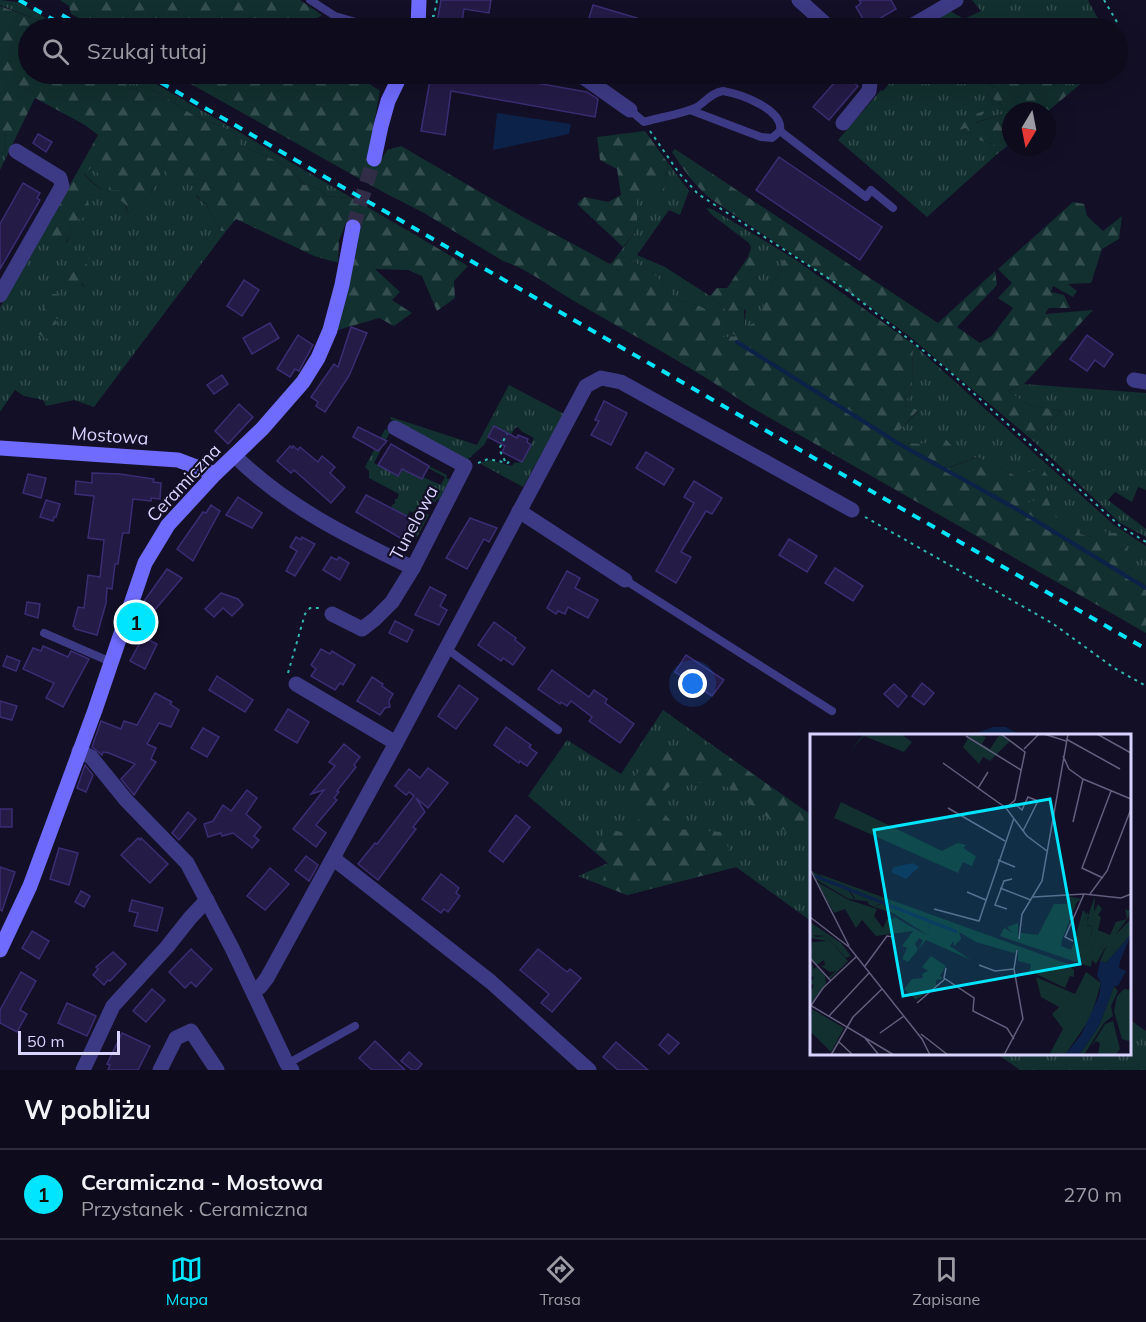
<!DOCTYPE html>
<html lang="pl">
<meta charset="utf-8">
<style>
body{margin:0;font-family:Mulish,sans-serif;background:#1c1929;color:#f1f3f6}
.compass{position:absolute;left:1002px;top:102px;width:54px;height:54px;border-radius:50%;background:#0e0b1c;box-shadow:0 6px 24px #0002;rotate:190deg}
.scale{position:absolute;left:18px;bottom:15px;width:102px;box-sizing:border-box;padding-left:6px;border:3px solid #d9d4ff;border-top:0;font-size:16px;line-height:21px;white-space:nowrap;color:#d9d4ff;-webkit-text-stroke:4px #130f26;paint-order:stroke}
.you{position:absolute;left:693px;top:684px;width:21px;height:21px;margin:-15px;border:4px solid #fff;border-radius:50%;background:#1a73e8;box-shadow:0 0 0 9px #1a73e833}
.badge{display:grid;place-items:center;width:39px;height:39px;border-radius:50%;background:#00e5ff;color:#111;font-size:20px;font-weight:700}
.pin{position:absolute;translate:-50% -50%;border:3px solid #fff;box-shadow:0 2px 6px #0006}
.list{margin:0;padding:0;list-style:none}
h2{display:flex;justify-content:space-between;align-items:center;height:78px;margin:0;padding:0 24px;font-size:26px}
h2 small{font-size:20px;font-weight:400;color:#9b9ba3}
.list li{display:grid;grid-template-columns:39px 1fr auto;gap:18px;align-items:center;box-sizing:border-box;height:90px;padding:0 24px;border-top:2px solid #2e2b3b}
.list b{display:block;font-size:22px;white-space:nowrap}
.list p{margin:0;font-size:20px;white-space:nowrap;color:#9b9ba3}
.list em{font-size:20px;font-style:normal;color:#9b9ba3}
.icon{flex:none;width:33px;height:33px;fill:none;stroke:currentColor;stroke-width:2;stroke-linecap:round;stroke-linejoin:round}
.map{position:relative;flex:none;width:1146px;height:1070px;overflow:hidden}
.search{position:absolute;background:#0e0b1c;box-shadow:0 6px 24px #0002;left:18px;right:18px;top:18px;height:66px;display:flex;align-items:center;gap:15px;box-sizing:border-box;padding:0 21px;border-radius:33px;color:#9b9ba3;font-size:22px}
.sheet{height:168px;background:#0e0b1c}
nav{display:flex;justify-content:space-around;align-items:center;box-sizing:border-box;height:84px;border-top:2px solid #2e2b3b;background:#0e0b1c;font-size:16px;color:#9b9ba3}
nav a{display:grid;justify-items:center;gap:3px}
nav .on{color:#00e5ff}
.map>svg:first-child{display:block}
.grass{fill:url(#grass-tufts);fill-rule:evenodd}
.forest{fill:url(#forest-firs)}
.water{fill:#0c2248}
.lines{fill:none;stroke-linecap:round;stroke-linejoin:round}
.stream{stroke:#0c2248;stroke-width:4}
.building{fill:#241b47;stroke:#3b2d73;stroke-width:1.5}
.secondary-tunnel{stroke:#312d47;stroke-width:15;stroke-dasharray:15 8;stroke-linecap:butt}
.path{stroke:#2fb8b0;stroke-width:2;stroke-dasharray:3 4.5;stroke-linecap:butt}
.lane{stroke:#3d3a85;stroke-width:8}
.street{stroke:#3d3a85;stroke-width:15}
.secondary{stroke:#6f6bff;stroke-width:15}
.rail{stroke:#00e5ff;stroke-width:4;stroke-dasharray:9 8;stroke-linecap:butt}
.labels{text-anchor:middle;stroke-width:4.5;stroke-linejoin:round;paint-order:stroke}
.street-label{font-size:18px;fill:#d9d4ff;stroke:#130f26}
.inset-river{fill:none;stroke:#0c2248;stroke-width:3}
.inset-road{fill:none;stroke:#625e7d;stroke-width:1.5}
.view{fill:#00e5ff;fill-opacity:0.15;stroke:#00e5ff;stroke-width:3}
.inset-edge{fill:none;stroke:#d9d4ff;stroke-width:3}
</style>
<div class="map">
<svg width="1146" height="1070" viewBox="0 0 1146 1070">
<defs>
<pattern id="grass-tufts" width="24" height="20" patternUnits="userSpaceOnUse" patternTransform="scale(1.5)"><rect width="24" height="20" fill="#12302f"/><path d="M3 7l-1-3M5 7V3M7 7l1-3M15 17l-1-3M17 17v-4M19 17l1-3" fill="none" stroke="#344d4e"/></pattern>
<pattern id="forest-firs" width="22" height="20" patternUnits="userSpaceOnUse" patternTransform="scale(1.5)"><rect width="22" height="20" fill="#12302f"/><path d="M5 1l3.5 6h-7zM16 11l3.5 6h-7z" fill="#344d4e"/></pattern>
</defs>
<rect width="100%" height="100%" fill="#130f26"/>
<!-- grass -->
<g class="grass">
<polygon points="0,0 18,2 63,28 50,28 38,20 0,5"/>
<polygon points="972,0 1088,0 1103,28 930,28 926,23 950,11 964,19 981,11"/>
<path d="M112 74H139L352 198 326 196 321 190 309 184 305 185C299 181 297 175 291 171 276 159 257 153 239 145L234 132 193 115 147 86 129 90 126 84Z"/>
<polygon points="887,74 985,74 979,79 998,89 986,94 1002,105 1002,114 974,123 984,112 960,129 966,128 975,139 996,145 996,155 927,217 838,140 881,90 883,91 893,79"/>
<polygon points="1055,74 1093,74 1072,91 1056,79"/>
<polygon points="4,133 14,141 0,170 0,154 6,151"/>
<polygon points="668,163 689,191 680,215 669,210 637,255 665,267 710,296 729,313 729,331 736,336 724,338 700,306 677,300 653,273 623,256 610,265 637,230 637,195 664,191"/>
<path d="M94 164 110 170 121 190 128 214 153 190 164 165 185 177 205 180 196 196 207 206 221 231H226L94 407 74 400 46 406 43 400 24 396 15 390 0 412V307L45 229 67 242C71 225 80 212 86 196L102 193C99 184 89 182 84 173ZM85 255C81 267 80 279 85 290L75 286 69 279 76 262ZM50 298C57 311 53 316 45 328L40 326Z"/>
<path d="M706 208 712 209 796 260H783L757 322 745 328C744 301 753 280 767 258L748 257 751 248 749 243 712 215Z"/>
<polygon points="913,344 1114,525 1146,546 1146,585 1139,580 1131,583 1124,572 1132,568 1092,537 1080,534 1020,504 1018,477 977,457 939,471 939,432 925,444 888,442 918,411 905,406 912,384"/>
<polygon points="1024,384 1146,393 1146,490 1138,487 1132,502 1115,492 1108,500 1146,529 1146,537 1120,523 1031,439 1062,411 1028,405 1008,391"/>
<polygon points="509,385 564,414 523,487 479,463 490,460 512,466 514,463 522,462 534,438 521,431 518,427 515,428 511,435 494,426 484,445 467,460 390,419 391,417 477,445"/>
<polygon points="385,429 390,432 374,463 399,476 404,467 422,479 423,477 441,485 445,477 428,468 429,466 447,475 446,478 452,480 441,501 437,499 435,502 425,498 422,500 418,509 429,515 417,537 411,534 418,522 415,520 418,515 410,511 407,516 392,508 391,506 395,503 395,499 397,499 399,494 369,478 369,471 365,467"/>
<polygon points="663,710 811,815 811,921 736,867 627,895 578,876 608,863 528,796 567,740 621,774"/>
<polygon points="1130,1020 1146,1031 1146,1070 1020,1070 997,1054 1130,1054"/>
</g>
<!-- forest -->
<g class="forest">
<path d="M60 0H300L322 15 307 25V28H109C96 23 83 21 71 14L69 6Z"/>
<path d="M0 6 38 20 50 28H28V74H112L126 84 129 90 147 86 193 115 234 132 239 145C257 153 276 159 291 171 297 175 299 181 304 185L309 184 321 190 326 196 352 198 468 266 454 281 455 298 437 311 422 276 408 270 375 269 400 292 392 300 412 313 394 326 379 318 338 330 358 243 359 227 346 223 339 240 338 262H335L314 256 236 219 226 231H221L207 206 196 195 205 180 185 177 169 183 164 166 153 190 128 214 126 205 118 198 121 190H109L110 170 100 178 94 165 84 174C89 182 98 185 103 193L87 196 91 216C70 220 75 223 67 240 65 244 61 248 57 252L46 237 45 229 98 135 85 125 35 98 14 141 4 134 6 151 0 154Z"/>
<path d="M173 74H344L347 80 356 84 361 78 380 91 368 157 380 162 387 150 401 146 523 217 610 264 623 256 653 273 677 300 700 306 721 319 719 330 724 338 736 336 729 331V313L710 296 717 288H727L748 257H767L771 268 755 277 766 287 760 304 744 310 745 328 757 321 783 260H796L913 344 912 384 905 406 918 410 889 442 925 444 939 431 955 450 940 471 978 457 1018 477 1041 467 1051 480 1036 490 1037 495 1023 503 1047 498 1058 522 1078 521 1080 534 1092 537 1101 529 1108 533H1116L1134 560 1132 568 1124 572 1131 583 1139 580 1146 585V633L749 406C694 368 636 337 579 304 554 290 530 270 503 261L424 213 385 193Z"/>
<polygon points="985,74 1055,74 1056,79 1072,91 1047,112 1011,111 1011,143 996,155 996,145 975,139 966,128 959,130 968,116 985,111 976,123 1002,114 1002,105 986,94 997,88 978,79"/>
<polygon points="645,131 668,163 664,191 637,196 637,230 623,247 577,204 584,197 608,202 621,195 617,169 600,160 597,137"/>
<path d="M675 149 938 323 995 271 997 285 957 327 980 343 992 336 1013 308 998 298 1012 283 998 269 1073 202 1084 204 1087 216 1103 231 1122 216 1119 239 1102 249 1091 283 1068 284 1077 291 1073 297 1053 286 1051 292 1064 295 1070 308H1049L1045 314 1093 310 1024 384 1008 391 1028 405 1062 411 1031 439 909 336 866 304 711 199C695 186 683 169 672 152Z"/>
<polygon points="90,246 90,257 88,260 84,261 88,266 86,270 82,272 90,278 89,282 82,284 86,291 75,286 68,290 62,289 60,282 65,278 69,279 72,264 76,262 77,258 85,255 85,247"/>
<polygon points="50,294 57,294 59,302 55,306 59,307 62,315 58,319 54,317 57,324 46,328 52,330 50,340 38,334 40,327 36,329 32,325 34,315 38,312 44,316 43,309 48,304"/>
<polygon points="710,744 811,815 811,821 789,834 721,782 672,784 654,802 678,829 722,832 736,867 627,895 601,885 609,863 593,850 606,829 621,832 641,818 624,802 646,755"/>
</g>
<!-- water -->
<g class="water">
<polygon points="497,113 571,124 569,134 493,150"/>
<polygon points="994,727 1006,727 1020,735 970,735"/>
</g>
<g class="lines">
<!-- stream -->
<polyline class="stream" points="737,342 901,445 1020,511 1146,588"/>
</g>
<!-- building -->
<g class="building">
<polygon points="441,0 491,0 489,13 464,9 461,28 436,28"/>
<polygon points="859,0 891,0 896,9 867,26 856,7 861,3"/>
<polygon points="593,5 637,18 634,28 586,28"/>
<polygon points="431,74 486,74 587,92 598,99 595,117 451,91 445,135 421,131"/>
<polygon points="842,74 858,86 829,120 813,107"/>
<polygon points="38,134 52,142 46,152 33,143"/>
<polygon points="779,157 882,227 860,260 756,190"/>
<polygon points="23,183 40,193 37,198 40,200 0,269 0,224"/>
<polygon points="244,280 259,290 242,316 227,306"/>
<polygon points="270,323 279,338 252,354 243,338"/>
<polygon points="351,327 367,333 349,376 325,412 316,406 318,402 311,397 334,364 338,367"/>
<polygon points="298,335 313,345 299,371 295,369 290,377 277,369"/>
<polygon points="1087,335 1113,354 1104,367 1095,360 1087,371 1070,359"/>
<polygon points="222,375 228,384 214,394 207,385"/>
<polygon points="604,401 627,413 611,445 591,435 599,421 595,420"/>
<polygon points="239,404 253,417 228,444 215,431"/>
<polygon points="494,426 517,438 518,435 528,439 527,442 531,445 522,462 502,452 505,446 488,437"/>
<polygon points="358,427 387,441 378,451 353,437"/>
<polygon points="391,444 429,466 422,479 402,469 398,476 378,465"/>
<polygon points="290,446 292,448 293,446 298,450 300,447 318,462 322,456 335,467 330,473 345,487 331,503 294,470 291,473 277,461"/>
<polygon points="646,452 674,469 664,485 636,468"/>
<polygon points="92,473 120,474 154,479 153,482 161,483 160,499 151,498 151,501 133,499 129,533 123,533 122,537 118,564 115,564 112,589 107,588 106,603 97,635 75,629 75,627 73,626 78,607 84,608 88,575 100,577 104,540 88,538 94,496 75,494 76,481 92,483"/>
<polygon points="28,474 46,478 41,498 23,493"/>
<polygon points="694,481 722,498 712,514 706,511 681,552 691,557 676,583 656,571 694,503 684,497"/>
<polygon points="366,495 418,522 407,542 356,512"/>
<polygon points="238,497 262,513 252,528 226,515"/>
<polygon points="46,500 60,504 56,517 54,517 53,521 40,517"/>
<polygon points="211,505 220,511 193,561 177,549 203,512 206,513"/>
<polygon points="470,518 497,528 489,542 484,539 467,569 446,558"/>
<polygon points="296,537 301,540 302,537 315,544 295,576 286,571 297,551 290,547"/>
<polygon points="789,539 817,556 807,572 779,555"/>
<polygon points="331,557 337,560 339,557 349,563 340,580 323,570"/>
<polygon points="835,568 863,586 853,601 825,583"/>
<polygon points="167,569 182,578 153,612 142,604"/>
<polygon points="567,571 580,578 575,588 598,600 588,618 568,607 565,614 558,611 556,614 547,608"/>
<polygon points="430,587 446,595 440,606 447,610 439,625 415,615"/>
<polygon points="221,593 238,599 243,605 232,616 223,608 214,617 205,609"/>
<polygon points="27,602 40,604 38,618 25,614"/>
<polygon points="395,621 413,630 407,642 389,633"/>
<polygon points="494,622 516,638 515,640 525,648 513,665 503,658 501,661 478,645"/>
<polygon points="143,637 157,644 145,669 130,661"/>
<polygon points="43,646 68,657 71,651 89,659 63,707 46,698 54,683 23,669 33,648 41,651"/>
<polygon points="321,649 330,654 332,651 355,665 343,685 340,683 335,690 311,676 316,669 311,665"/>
<polygon points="686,655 724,680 712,696 675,672"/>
<polygon points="7,656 20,661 16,671 3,666"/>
<polygon points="552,670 589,697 594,690 607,699 605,703 634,724 620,743 589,721 592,717 571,701 567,706 561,702 560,704 538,689"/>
<polygon points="217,676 253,700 245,712 209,690"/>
<polygon points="372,677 383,684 382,686 393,694 389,701 390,707 385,708 380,715 357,701"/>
<polygon points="922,683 934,693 924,705 912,696"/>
<polygon points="894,684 907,696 898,707 884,694"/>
<polygon points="459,685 478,699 456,729 438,716"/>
<polygon points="155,693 172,702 170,704 179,710 171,727 159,723 147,744 156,748 151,759 156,762 134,795 121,779 135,764 109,753 103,752 102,755 92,747 101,721 121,729 124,721 137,725"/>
<polygon points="0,701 17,706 12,720 0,717"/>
<polygon points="288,709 309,722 297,743 275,730"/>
<polygon points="506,727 531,745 529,747 537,753 527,766 520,761 519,763 494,745"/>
<polygon points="203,728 219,737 207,757 191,748"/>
<polygon points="344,744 360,757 354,765 356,767 337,791 339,792 334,798 337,800 316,825 326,833 316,847 293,829 324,790 311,794 335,766 329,762"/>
<polygon points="85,765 93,775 86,792 77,788"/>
<polygon points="428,768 448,783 428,808 416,798 425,812 413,827 416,829 378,880 358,864 375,843 377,844 414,796 409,792 406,795 395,786 409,769 420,778"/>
<polygon points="247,790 257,798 246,814 261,827 254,836 259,840 252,848 233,833 222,836 221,833 208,837 204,824 213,821 223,805 231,811"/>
<rect x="0" y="809" width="12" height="18"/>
<polygon points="188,812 196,819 179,840 172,833"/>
<polygon points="516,815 530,827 503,862 489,851"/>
<polygon points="138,838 140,840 141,838 168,864 150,883 121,855"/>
<polygon points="59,848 78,853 69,885 50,879"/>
<polygon points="306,856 318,865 309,881 295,870"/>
<polygon points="0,867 15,872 2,911 0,910"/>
<polygon points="270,868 289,884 265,910 247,896"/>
<polygon points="441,874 459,888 456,893 460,896 448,912 444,909 441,913 422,899"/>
<polygon points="81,891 90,896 84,907 75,902"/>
<polygon points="132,900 163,908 157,931 134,926 138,913 129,911"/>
<polygon points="32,931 49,941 39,959 22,948"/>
<polygon points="191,949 212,969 196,987 191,982 185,988 169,972"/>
<polygon points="538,949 567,972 570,969 581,978 552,1012 541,1003 549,994 520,970"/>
<polygon points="113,952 126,964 110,981 108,980 104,985 93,975 98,969 96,967"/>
<polygon points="21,972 36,981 20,1010 27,1014 17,1032 0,1023 0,1010"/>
<polygon points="152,989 165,1000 146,1022 133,1011"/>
<polygon points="67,1003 96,1016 87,1036 58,1023"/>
<polygon points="122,1033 150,1046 138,1070 108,1070 110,1065 107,1064"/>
<polygon points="668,1034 679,1043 669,1054 659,1045"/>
<polygon points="375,1041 405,1070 372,1070 359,1058"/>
<polygon points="616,1042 648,1070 618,1070 603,1057"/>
<polygon points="409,1052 422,1064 417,1070 412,1070 401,1061"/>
</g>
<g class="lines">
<!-- secondary-tunnel -->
<polyline class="secondary-tunnel" points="353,227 374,159"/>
<!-- path -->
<g class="path">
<polyline points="1104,0 1117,22"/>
<polyline points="432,16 434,16 437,0"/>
<polyline points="650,131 679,173 698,194 848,291 949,371 1120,526 1146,542"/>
<polyline points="505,461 499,449 507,434"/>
<polyline points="478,463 488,459 508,463 511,458"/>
<polyline points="865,517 1052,623 1114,668 1146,686"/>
<polyline points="288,673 305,614 310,608 319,608"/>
<polyline points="974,733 975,736"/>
</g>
<!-- lane -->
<g class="lane">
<polyline points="310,0 335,16 377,28"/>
<path d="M630 110 644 122C660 117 679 115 695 108 705 103 710 93 723 91 740 94 784 109 780 131L772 138 761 137 690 110"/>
<polyline points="780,131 866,197 871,190 893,208"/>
<polyline points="625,580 832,711"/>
<polyline points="44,633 111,662"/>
<polyline points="447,649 558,730"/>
<polyline points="287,1064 355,1026"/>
</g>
<!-- street -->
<g class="street">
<polyline points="799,0 830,28"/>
<polyline points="908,28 956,0"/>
<polyline points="579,74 630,110"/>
<polyline points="843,123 869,91 871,74"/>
<polyline points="0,295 62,186 60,178 16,151"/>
<polyline points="1134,380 1146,382"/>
<path d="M235 456C285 506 349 537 413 568"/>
<polyline points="519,511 625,580"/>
<polyline points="332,614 362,629 375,619 392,602 413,568 465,466 395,428"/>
<polyline points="296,684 396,743"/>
<polyline points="79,751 91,757 126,800 187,863 232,948 287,1064 292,1070"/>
<polyline points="334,859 491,982 589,1070"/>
<polyline points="253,991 260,987 267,978 396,743 586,386 601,378 621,382 852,510"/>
<polyline points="83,1070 113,1006 167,947 190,918 207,900"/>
<polyline points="160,1070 176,1038 191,1031 217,1070"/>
</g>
<!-- secondary -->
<g class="secondary">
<polyline points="418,28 419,0"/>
<polyline points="374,159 381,126 388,101 401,74"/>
<polyline points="0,448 178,460 215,474"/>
<polyline points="0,950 30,886 95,710 145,563 168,525 215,474 262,429 303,382 318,358 330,330 342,285 353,227"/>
</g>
<!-- rail -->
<g class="rail">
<polyline points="19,0 68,28"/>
<polyline points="62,15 85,28"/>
<polyline points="146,74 1146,649"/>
</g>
</g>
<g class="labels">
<!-- street labels -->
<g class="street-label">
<text transform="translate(110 436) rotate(4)" y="6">Mostowa</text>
<text transform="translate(184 483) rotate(-47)" y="6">Ceramiczna</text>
<text transform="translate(414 523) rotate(-62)" y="6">Tunelowa</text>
</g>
</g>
<!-- overview -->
<g transform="translate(810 734)">
<rect width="321" height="321" fill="#130f26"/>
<path d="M166 0 176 3 172 10 180 15 190 0 200 7 180 27 173 23 169 30 153 13 160 1ZM31 68 132 117 148 109 156 111 153 114 166 122 162 132 153 128 148 139 24 84ZM2 137 23 150 36 152 44 165 60 163V168L39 165 5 145ZM7 148 39 166 67 175 64 182 73 194 77 185 85 184 77 178 98 191 95 195 103 197 66 202 52 186 46 194 35 175 24 179ZM257 162 273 165 267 168 251 208 244 201 240 209 233 208 228 201 244 170H257ZM285 162 284 178 288 170 292 175 288 181 291 183 288 196 300 201 306 188 317 185 315 175 320 177 318 182 321 180 305 201 321 185V200L296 229 290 227 297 211 294 216 287 210V202L280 221 273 219 279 217V204L275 214 271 209 273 203 281 201 283 193 276 190 279 183H275L271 199 266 201 273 176 278 182ZM73 169 99 184 120 186 119 202 83 179 64 173ZM0 198 6 203 16 202 38 227 20 245 16 240 19 243 26 237 20 238 11 232 15 231 14 226 7 231 0 223 2 208 17 207 0 204ZM121 222 136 232 130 242 133 245 126 246V252L106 266 94 255 102 245 113 244 112 240 118 237 112 233ZM276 238 291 249 281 283 255 321H239L253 295 242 280 249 273 231 263 226 243 265 260ZM304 252 308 257 301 272 303 282 294 289 274 321H269L289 292ZM314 255 321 256V306L318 307 312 305 304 277 307 262ZM2 275 34 294 21 318 0 297ZM303 287 310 315 306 321H288L290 309 286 307 281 313 295 290Z" fill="#12302f"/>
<path d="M54 0H91L102 8 94 18 54 2 41 16ZM148 109 155 115 149 121V131L140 135 121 126 125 123 137 129 145 128 146 124 132 117ZM9 140 258 230 264 236V243L260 242 255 254 220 237 221 230 208 227V216L204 219 166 208 149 198 151 205 144 212 143 207 140 212 161 226 116 206 108 216 113 206 109 204 105 210 108 216 98 228 93 225 91 228 97 214 92 212 103 197 94 196 98 191 119 202 120 187H96V182L83 178 79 171 71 169 64 173 58 170 59 163 46 166 36 152 21 151ZM278 177 277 191 283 193 280 203 272 205V212L279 204 280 220 287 202V209L294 216 286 230 282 226 281 233 190 202 194 194 203 199 197 193 208 189V203L211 199 229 201 234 208H240L244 201 251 207 254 193 251 212 261 216ZM0 188 31 209 41 222 36 224 16 202 2 201ZM3 231V235L7 233 15 242 16 249 2 268 0 267V253L2 256 4 251 0 250 4 243 0 242V233ZM270 266 279 272 278 281 269 299 250 318 246 314Z" fill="#12302f"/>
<path d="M103 129 109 133 96 145 81 138 84 133ZM321 200 310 228 309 234 316 237 308 252H304L289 292 269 321H255L271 301 289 262 291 249 287 242 290 227 296 229Z" fill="#0c2248"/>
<path class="inset-river" d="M5 142 147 198"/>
<path class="inset-road" d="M191 0 215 18 205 66 196 74M234 0 256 7M287 0 321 19M156 2 211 36M256 5 310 35M214 15 229 0M253 22 259 35 273 45 321 65M133 29 168 54M178 38 168 54 196 74 217 102 237 117M204 69 212 76 218 63 228 67 213 97M138 74 195 107M263 88 273 45M188 126 205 133M1 137 39 212M293 144 272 134 301 57M190 154 221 166M157 158 176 166M280 160 297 137 321 75M223 163 274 160 311 164 321 160M124 175 169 187 204 84M197 175 185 171 194 147 202 145M0 183 39 213 112 305 120 321M209 205 212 180 232 147 258 0M263 207 255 203 274 160M0 224 21 247M169 231 185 237 204 235M55 232 77 202 84 203M136 234 134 244 164 264 163 277 197 294 204 305M107 269 135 245M0 271 84 321M0 273 13 254 47 222M19 282 59 239M70 299 94 282M111 300 138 321M55 304 69 321M29 308 43 321M21 321 43 283 72 255M194 321 213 285 204 235 207 216"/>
<path class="view" d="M240 65 270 230 93 262 64 96Z"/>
<rect width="321" height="321" class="inset-edge"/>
</g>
</svg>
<svg class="compass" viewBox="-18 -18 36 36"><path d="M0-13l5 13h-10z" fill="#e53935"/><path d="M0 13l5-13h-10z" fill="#9b9ba3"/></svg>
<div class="scale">50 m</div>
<div class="you"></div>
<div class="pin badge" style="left:136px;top:622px">1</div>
<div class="search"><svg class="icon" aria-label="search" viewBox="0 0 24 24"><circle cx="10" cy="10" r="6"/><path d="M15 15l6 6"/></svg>Szukaj tutaj</div>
</div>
<section class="sheet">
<h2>W pobliżu<small></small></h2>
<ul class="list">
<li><span class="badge">1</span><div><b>Ceramiczna - Mostowa</b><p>Przystanek · Ceramiczna</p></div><em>270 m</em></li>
</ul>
</section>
<nav>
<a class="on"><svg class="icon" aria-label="map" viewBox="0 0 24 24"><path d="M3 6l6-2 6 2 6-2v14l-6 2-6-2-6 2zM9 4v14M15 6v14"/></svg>Mapa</a>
<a><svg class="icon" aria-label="directions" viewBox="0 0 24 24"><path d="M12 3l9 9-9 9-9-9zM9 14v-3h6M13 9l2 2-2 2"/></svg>Trasa</a>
<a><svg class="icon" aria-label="saved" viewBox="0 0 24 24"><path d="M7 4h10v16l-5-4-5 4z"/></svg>Zapisane</a>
</nav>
